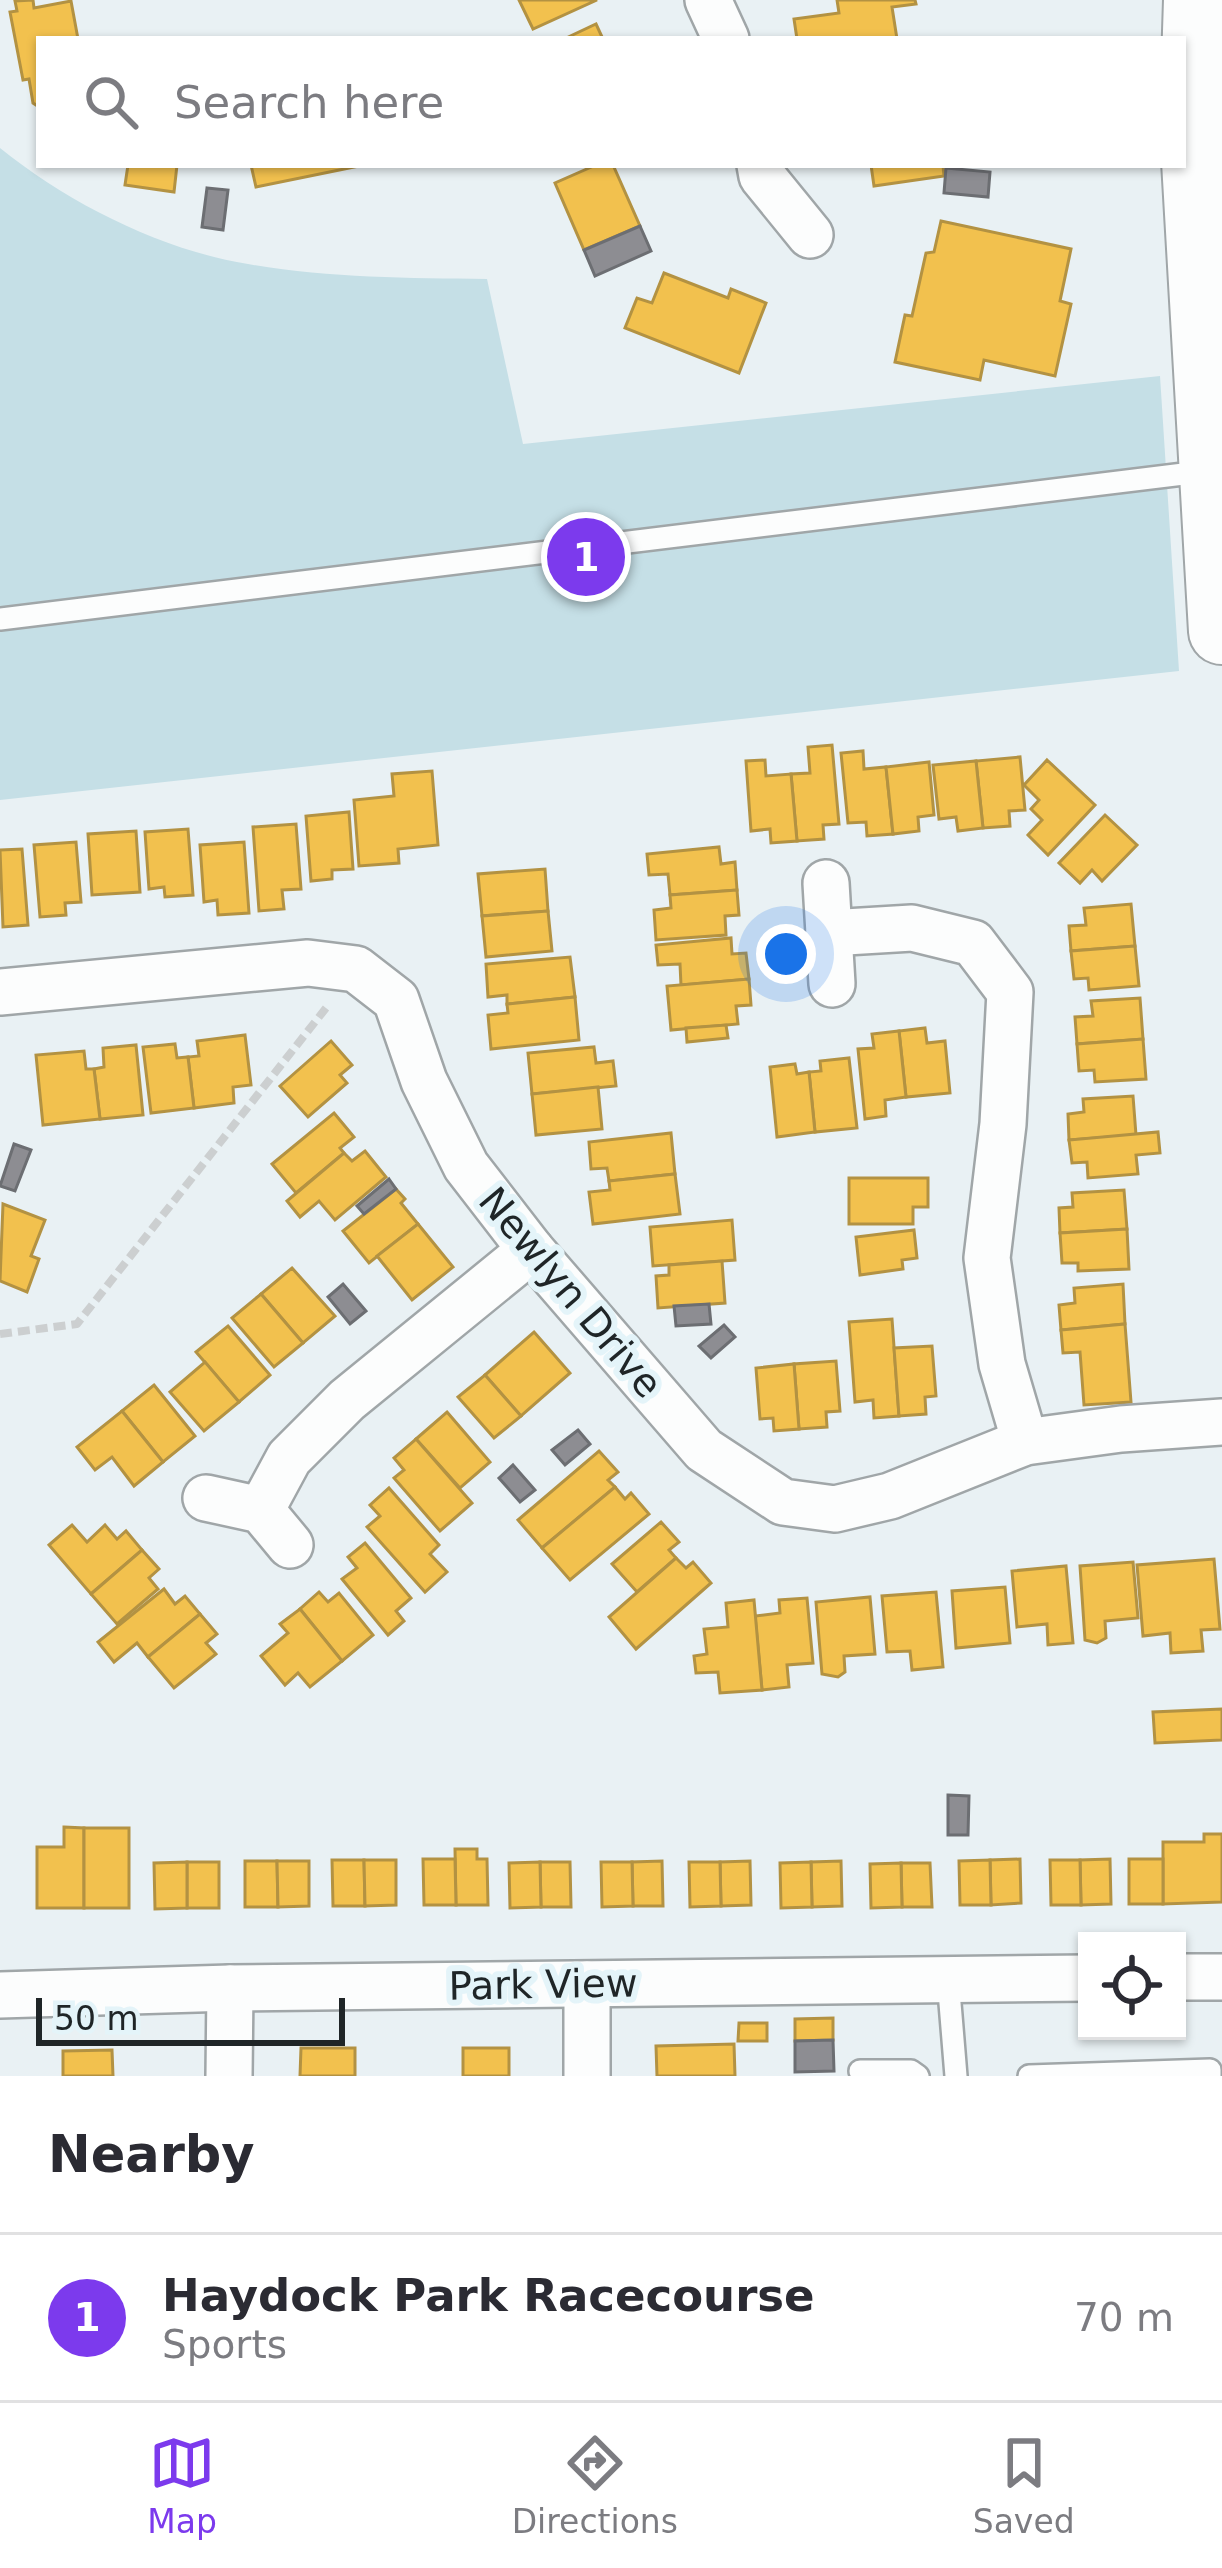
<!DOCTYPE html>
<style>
body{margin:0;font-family:"DejaVu Sans",sans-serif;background:#f7f7f7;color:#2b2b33}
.controls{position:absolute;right:36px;bottom:36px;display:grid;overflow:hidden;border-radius:0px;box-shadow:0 3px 9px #0004}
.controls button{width:108px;height:108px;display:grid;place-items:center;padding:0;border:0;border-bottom:3px solid #e1e1e2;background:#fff;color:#2b2b33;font:60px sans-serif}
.scale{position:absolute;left:36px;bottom:30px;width:309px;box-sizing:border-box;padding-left:12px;border:6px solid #1f2527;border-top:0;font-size:33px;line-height:42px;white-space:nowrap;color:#1f2527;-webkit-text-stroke:9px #e4f4f9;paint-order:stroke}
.you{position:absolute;left:786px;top:954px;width:42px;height:42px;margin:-30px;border:9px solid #fff;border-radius:50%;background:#1a73e8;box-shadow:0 0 0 18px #1a73e833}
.badge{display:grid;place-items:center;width:78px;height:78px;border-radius:50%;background:#7c3aed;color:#fff;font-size:39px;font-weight:700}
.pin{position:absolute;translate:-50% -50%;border:6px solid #fff;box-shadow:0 3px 12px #0006}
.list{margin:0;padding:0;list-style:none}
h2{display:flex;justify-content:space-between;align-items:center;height:156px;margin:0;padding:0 48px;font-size:51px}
h2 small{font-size:39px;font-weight:400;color:#7c7c81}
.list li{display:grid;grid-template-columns:78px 1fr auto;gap:36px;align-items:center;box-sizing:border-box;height:168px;padding:0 48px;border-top:3px solid #e1e1e2}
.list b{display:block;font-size:45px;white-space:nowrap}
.list p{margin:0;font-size:39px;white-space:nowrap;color:#7c7c81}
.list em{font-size:39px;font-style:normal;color:#7c7c81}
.icon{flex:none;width:66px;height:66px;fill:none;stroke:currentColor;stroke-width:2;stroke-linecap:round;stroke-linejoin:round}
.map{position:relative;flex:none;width:1222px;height:2076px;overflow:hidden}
.search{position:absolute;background:#fff;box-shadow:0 3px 9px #0004;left:36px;right:36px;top:36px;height:132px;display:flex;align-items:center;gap:30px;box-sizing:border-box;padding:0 42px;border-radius:0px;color:#7c7c81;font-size:45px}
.sheet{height:324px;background:#fff}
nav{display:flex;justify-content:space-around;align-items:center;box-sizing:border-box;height:168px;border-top:3px solid #e1e1e2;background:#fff;font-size:33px;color:#7c7c81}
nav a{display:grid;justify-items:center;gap:6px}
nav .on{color:#7c3aed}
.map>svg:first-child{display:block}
.green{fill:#c5dfe6}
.homes{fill:#f2c14e;stroke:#b39242;stroke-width:3}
.industry{fill:#8d8d92;stroke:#6c6e72;stroke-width:3}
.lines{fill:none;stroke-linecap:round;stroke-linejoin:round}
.lane-casing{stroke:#a0a6a8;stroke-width:26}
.street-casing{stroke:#a0a6a8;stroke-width:50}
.primary-casing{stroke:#a0a6a8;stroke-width:70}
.path{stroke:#cccfd0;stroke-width:8;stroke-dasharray:12 6;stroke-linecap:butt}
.lane{stroke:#fcfdfd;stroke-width:21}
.street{stroke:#fcfdfd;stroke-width:45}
.primary{stroke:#fcfdfd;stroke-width:66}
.labels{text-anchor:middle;stroke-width:12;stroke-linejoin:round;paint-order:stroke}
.street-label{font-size:39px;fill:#1f2527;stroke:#e4f4f9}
</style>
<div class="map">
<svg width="1222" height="2076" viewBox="0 0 1222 2076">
<rect width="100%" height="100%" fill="#e9f1f4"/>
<!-- green -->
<path class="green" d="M0 148C68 203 161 250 248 264 326 278 407 278 487 279L523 444 1160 376 1179 671 0 800Z"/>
<!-- homes -->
<g class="homes">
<polygon points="33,0 34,8 71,1 78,39 39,39 39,107 33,103 29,79 23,80 10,12 17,11 15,1"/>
<polygon points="519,0 597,0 533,29"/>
<polygon points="837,0 915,0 916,4 892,7 897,39 797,39 794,19 839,13"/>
<polygon points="596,24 603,39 564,39"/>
<polygon points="128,165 177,165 174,192 125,185"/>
<polygon points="251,165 359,165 359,166 256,187"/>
<polygon points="596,165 613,165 640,226 584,250 555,183"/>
<polygon points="871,165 943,165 944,176 874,186"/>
<polygon points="941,221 1071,249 1060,301 1071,304 1055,376 984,360 980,380 895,362 905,315 912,316 926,253 934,252"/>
<polygon points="664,273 728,298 731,289 766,303 739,373 625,328 637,298 652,303"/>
<polygon points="832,745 839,824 823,825 824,839 797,841 791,774 810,773 808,747"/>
<polygon points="863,751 864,769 886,767 893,834 867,836 866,822 848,823 841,753"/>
<polygon points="1020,757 1025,810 1009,811 1010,826 983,828 976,761"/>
<polygon points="765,760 766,776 791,774 797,841 771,843 770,829 751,831 746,761"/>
<polygon points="1047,760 1095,805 1048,855 1028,835 1042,820 1031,809 1039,800 1024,785"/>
<polygon points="976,761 983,828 958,831 956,817 939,819 933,765"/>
<polygon points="929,762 934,815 918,817 919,831 893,834 886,767"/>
<polygon points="432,771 438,845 398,849 399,863 359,866 354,800 394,796 392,774"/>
<polygon points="349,812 353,869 332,870 332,879 311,881 306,816"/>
<polygon points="1105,815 1137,845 1102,881 1092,870 1080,883 1059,863"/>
<polygon points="296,824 301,889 282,890 284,909 259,911 253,827"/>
<polygon points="188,829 193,895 165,897 164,887 149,889 145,832"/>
<polygon points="136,831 140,892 92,895 88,834"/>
<polygon points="76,842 81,902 65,903 66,915 40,917 34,845"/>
<polygon points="244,842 249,913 218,915 217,900 204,902 200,845"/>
<polygon points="719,847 721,864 735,862 737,890 670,895 668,874 649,875 647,854"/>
<polygon points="22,849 28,925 3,927 0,850"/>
<polygon points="545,869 548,911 482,916 478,874"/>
<polygon points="737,890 739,915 725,916 726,935 656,940 654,910 671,908 670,895"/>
<polygon points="1131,904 1135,946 1071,951 1069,926 1086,925 1084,908"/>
<polygon points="548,911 552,951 486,957 482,916"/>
<polygon points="731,938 732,954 746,953 749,979 681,985 680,964 658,965 656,945"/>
<polygon points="1135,946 1139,986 1089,990 1088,978 1074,979 1071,951"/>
<polygon points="570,957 575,997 507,1004 507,995 488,997 486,964"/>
<polygon points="749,979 751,1005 736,1006 738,1024 671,1030 667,986"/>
<polygon points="575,997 579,1040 491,1049 488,1015 508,1013 507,1004"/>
<polygon points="1140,998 1143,1039 1077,1044 1075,1017 1093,1016 1091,1001"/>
<polygon points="726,1025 728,1038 687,1042 686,1028"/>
<polygon points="925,1028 927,1043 945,1041 950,1093 906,1097 899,1031"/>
<polygon points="899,1031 906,1097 885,1100 886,1116 865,1119 858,1049 874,1048 872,1034"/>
<polygon points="245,1035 251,1085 233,1087 234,1103 194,1108 188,1057 199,1056 197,1041"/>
<polygon points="1143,1039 1146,1079 1095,1082 1094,1070 1079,1071 1077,1044"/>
<polygon points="331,1041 352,1065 340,1075 347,1083 308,1117 280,1086"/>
<polygon points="175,1044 177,1058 188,1057 194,1108 151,1113 143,1047"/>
<polygon points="136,1045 143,1115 100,1119 94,1069 104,1067 103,1048"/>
<polygon points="594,1047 596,1063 613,1061 616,1086 532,1094 528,1053"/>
<polygon points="84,1051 86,1069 94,1069 100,1119 43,1125 36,1055"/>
<polygon points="849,1058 857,1128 815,1132 809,1072 821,1071 820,1061"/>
<polygon points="795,1064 797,1074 809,1072 815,1132 777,1137 770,1067"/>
<polygon points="598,1087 602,1129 536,1135 532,1094"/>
<polygon points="1133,1096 1136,1135 1069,1140 1068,1114 1084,1112 1083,1099"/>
<polygon points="334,1113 354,1137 340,1148 344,1153 296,1193 272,1164"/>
<polygon points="1158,1132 1160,1153 1136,1155 1138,1174 1088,1178 1087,1162 1072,1163 1069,1140"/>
<polygon points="671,1133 675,1174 609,1181 607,1168 591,1169 589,1142"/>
<polygon points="365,1151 386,1177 335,1220 319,1201 300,1217 287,1201 344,1153 352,1161"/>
<polygon points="675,1174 680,1214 593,1224 589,1192 610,1190 609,1181"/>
<polygon points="849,1178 928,1178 928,1207 913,1207 913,1224 849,1224"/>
<polygon points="396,1189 405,1199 401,1203 418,1224 369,1263 343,1231"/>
<polygon points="1124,1190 1127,1229 1060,1233 1059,1208 1073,1207 1072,1193"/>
<polygon points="3,1204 45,1220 31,1256 39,1259 27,1292 0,1281"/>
<polygon points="732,1220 735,1260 653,1266 650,1227"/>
<polygon points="418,1224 453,1267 412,1300 377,1256"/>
<polygon points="1127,1229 1129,1269 1078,1271 1078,1263 1062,1263 1060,1233"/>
<polygon points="914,1230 917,1258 902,1260 903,1269 860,1275 856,1237"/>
<polygon points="722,1261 725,1303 658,1308 656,1276 669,1275 669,1265"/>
<polygon points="292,1268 335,1316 303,1343 261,1294"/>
<polygon points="1123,1284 1125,1324 1061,1330 1059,1305 1075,1303 1074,1288"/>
<polygon points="261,1294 303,1343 274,1367 232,1318"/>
<polygon points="892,1319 899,1416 874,1418 873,1400 855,1402 849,1322"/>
<polygon points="1125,1324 1131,1402 1084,1405 1080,1352 1063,1353 1061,1330"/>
<polygon points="228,1326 270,1375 239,1402 196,1352"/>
<polygon points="534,1332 570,1373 521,1416 485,1375"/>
<polygon points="932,1346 936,1396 925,1397 926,1414 899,1416 894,1348"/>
<polygon points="836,1361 840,1411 826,1412 827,1427 799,1429 794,1364"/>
<polygon points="205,1362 239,1402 204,1431 170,1392"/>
<polygon points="794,1364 799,1429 774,1431 773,1418 760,1419 756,1368"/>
<polygon points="485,1375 521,1416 494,1438 458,1397"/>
<polygon points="154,1385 195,1436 163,1462 122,1411"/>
<polygon points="122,1411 163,1462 134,1486 112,1457 95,1470 77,1447"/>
<polygon points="447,1412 490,1462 460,1488 416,1439"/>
<polygon points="416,1439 472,1503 440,1531 394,1478 404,1470 394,1458"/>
<polygon points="599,1451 618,1472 608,1480 615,1487 542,1548 518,1520"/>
<polygon points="615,1487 625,1499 631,1493 649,1514 570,1580 542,1548"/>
<polygon points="389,1488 439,1545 430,1554 447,1572 425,1592 367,1527 380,1516 370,1505"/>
<polygon points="661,1522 679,1542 669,1550 676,1558 637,1592 612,1564"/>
<polygon points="72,1525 87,1542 105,1525 117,1539 126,1531 142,1550 91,1594 49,1545"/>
<polygon points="365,1543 411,1598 396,1611 404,1621 388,1635 342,1579 357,1568 348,1557"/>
<polygon points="142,1550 159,1569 149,1578 158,1589 117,1624 91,1594"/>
<polygon points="676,1558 686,1568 693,1562 711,1583 636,1649 609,1617"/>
<polygon points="1214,1559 1220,1629 1201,1630 1203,1651 1171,1653 1170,1633 1143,1636 1137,1565"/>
<polygon points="1133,1562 1138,1618 1105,1621 1106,1638 1097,1643 1085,1640 1080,1566"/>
<polygon points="1066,1566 1073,1643 1048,1645 1047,1624 1017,1627 1012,1571"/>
<polygon points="1005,1587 1010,1643 956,1648 952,1591"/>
<polygon points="164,1589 175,1604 185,1596 200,1614 148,1657 137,1643 114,1662 98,1642"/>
<polygon points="319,1592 328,1602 339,1593 373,1635 342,1661 300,1609"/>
<polygon points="936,1592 943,1667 912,1670 910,1651 887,1652 882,1596"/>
<polygon points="870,1597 875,1654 844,1656 845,1672 838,1677 822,1674 816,1602"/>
<polygon points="807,1598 813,1663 787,1665 789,1687 762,1690 755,1616 780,1613 779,1600"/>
<polygon points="754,1600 762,1690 720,1693 718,1672 696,1673 694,1656 707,1654 704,1629 728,1627 726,1603"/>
<polygon points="300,1609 342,1661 310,1687 298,1673 285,1685 261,1656 288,1633 280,1624"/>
<polygon points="200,1614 217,1634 206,1643 216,1654 174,1688 148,1657"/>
<polygon points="1222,1709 1222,1740 1155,1743 1153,1712"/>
<polygon points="64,1827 84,1828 84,1908 37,1908 37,1847 64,1847"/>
<rect x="84" y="1828" width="45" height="80"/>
<polygon points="1204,1834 1222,1834 1222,1902 1163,1904 1163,1842 1204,1842"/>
<polygon points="455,1849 477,1849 477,1859 487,1859 488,1905 456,1905"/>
<polygon points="423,1859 455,1859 456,1905 424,1905"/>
<polygon points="1020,1859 1021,1903 991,1905 990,1860"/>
<polygon points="1110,1859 1111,1904 1081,1905 1080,1860"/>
<rect x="1129" y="1859" width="34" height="45"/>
<polygon points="332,1860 364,1860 365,1906 333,1906"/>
<polygon points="364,1860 396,1860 396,1905 365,1906"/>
<polygon points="990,1860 991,1905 960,1905 959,1861"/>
<polygon points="1050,1860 1080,1860 1081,1905 1051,1905"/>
<polygon points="245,1861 277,1861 278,1907 245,1907"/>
<polygon points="277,1861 309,1861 309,1906 278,1907"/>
<polygon points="662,1861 663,1906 633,1906 632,1862"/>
<polygon points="750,1861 751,1905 721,1906 720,1862"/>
<polygon points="841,1861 842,1906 812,1907 811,1862"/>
<rect x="187" y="1862" width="32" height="46"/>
<polygon points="187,1862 187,1908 155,1909 154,1863"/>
<polygon points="540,1862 570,1862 571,1907 541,1907"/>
<polygon points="540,1862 541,1907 510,1908 509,1863"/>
<polygon points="601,1862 632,1862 633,1906 602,1907"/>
<polygon points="689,1862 720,1862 721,1906 690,1907"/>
<polygon points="811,1862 812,1907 781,1908 780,1863"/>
<polygon points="901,1863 930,1863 932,1907 902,1907"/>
<polygon points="901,1863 902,1907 871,1908 870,1864"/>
<polygon points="833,2018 833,2040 795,2041 795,2019"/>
<polygon points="739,2023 767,2023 767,2041 738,2041"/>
<polygon points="734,2044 735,2076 657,2076 656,2046"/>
<polygon points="301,2048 355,2048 355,2076 300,2076"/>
<rect x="463" y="2048" width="46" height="28"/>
<polygon points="112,2050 113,2076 63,2076 63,2051"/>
</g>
<!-- industry -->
<g class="industry">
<polygon points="946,168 990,172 988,197 944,193"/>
<polygon points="207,188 228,190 223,230 202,227"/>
<polygon points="640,226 651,251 595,276 584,250"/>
<polygon points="14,1144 31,1150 15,1191 0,1186"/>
<polygon points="389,1179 396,1189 364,1214 357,1206"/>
<polygon points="343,1284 366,1311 350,1324 328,1297"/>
<polygon points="709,1304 711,1324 676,1326 674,1306"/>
<polygon points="724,1325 735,1337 711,1358 699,1346"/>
<polygon points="578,1430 590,1444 565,1465 552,1450"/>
<polygon points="513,1465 535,1490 520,1502 499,1478"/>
<polygon points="948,1795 969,1796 968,1835 948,1835"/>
<polygon points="833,2040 834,2071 795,2072 795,2041"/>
</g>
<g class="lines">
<defs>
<g id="lane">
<polyline points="0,619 1208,471"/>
<polyline points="948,1979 956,2076"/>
<polyline points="860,2071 911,2071 918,2076"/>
<polyline points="1029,2076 1210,2070 1210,2076"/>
</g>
<g id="street">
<polyline points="708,0 726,39"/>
<polyline points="760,165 762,176 810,235"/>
<polyline points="826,883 832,984"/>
<polyline points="829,933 912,928 973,943 1010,992 1003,1124 987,1258 1002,1364 1025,1442"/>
<polyline points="0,992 308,963 356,969 396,1000 424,1081 466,1166 531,1250 704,1450 783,1502 835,1509 890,1496 1025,1442 1121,1429 1222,1422"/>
<polyline points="206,1498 261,1510 290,1545"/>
<polyline points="261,1510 289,1458 347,1400 531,1250"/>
<polyline points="1177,1977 1222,1977"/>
<polyline points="0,1995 230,1988 1087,1978"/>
<polyline points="229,2076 230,1988"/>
<polyline points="587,2076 587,1984"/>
</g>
<polyline id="primary" points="1197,0 1193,126 1222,631"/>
</defs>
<!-- lane casing -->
<use href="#lane" class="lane-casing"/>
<!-- street casing -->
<use href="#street" class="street-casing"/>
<!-- primary casing -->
<use href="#primary" class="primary-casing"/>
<!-- path -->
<polyline class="path" points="0,1334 77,1324 326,1008"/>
<!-- lane -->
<use href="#lane" class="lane"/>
<!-- street -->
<use href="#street" class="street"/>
<!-- primary -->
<use href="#primary" class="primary"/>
</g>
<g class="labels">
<!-- street labels -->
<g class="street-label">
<text transform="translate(571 1292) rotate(50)" y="14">Newlyn Drive</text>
<text transform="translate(543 1984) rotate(-1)" y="14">Park View</text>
</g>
</g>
</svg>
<div class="controls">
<button><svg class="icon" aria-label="locate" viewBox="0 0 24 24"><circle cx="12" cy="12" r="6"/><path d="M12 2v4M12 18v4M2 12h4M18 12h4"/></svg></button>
</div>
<div class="scale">50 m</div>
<div class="you"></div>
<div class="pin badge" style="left:586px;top:557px">1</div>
<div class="search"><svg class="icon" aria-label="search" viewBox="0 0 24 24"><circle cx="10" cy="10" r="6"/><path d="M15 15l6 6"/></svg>Search here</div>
</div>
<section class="sheet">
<h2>Nearby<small></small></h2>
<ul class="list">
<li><span class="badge">1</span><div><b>Haydock Park Racecourse</b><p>Sports</p></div><em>70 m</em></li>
</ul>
</section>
<nav>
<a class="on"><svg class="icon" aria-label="map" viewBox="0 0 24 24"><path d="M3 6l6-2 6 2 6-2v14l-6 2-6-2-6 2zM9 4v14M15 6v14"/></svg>Map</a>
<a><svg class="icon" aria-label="directions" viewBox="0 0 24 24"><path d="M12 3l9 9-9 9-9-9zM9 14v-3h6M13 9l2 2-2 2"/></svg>Directions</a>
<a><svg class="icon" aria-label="saved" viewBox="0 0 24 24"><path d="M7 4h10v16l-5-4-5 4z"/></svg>Saved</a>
</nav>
